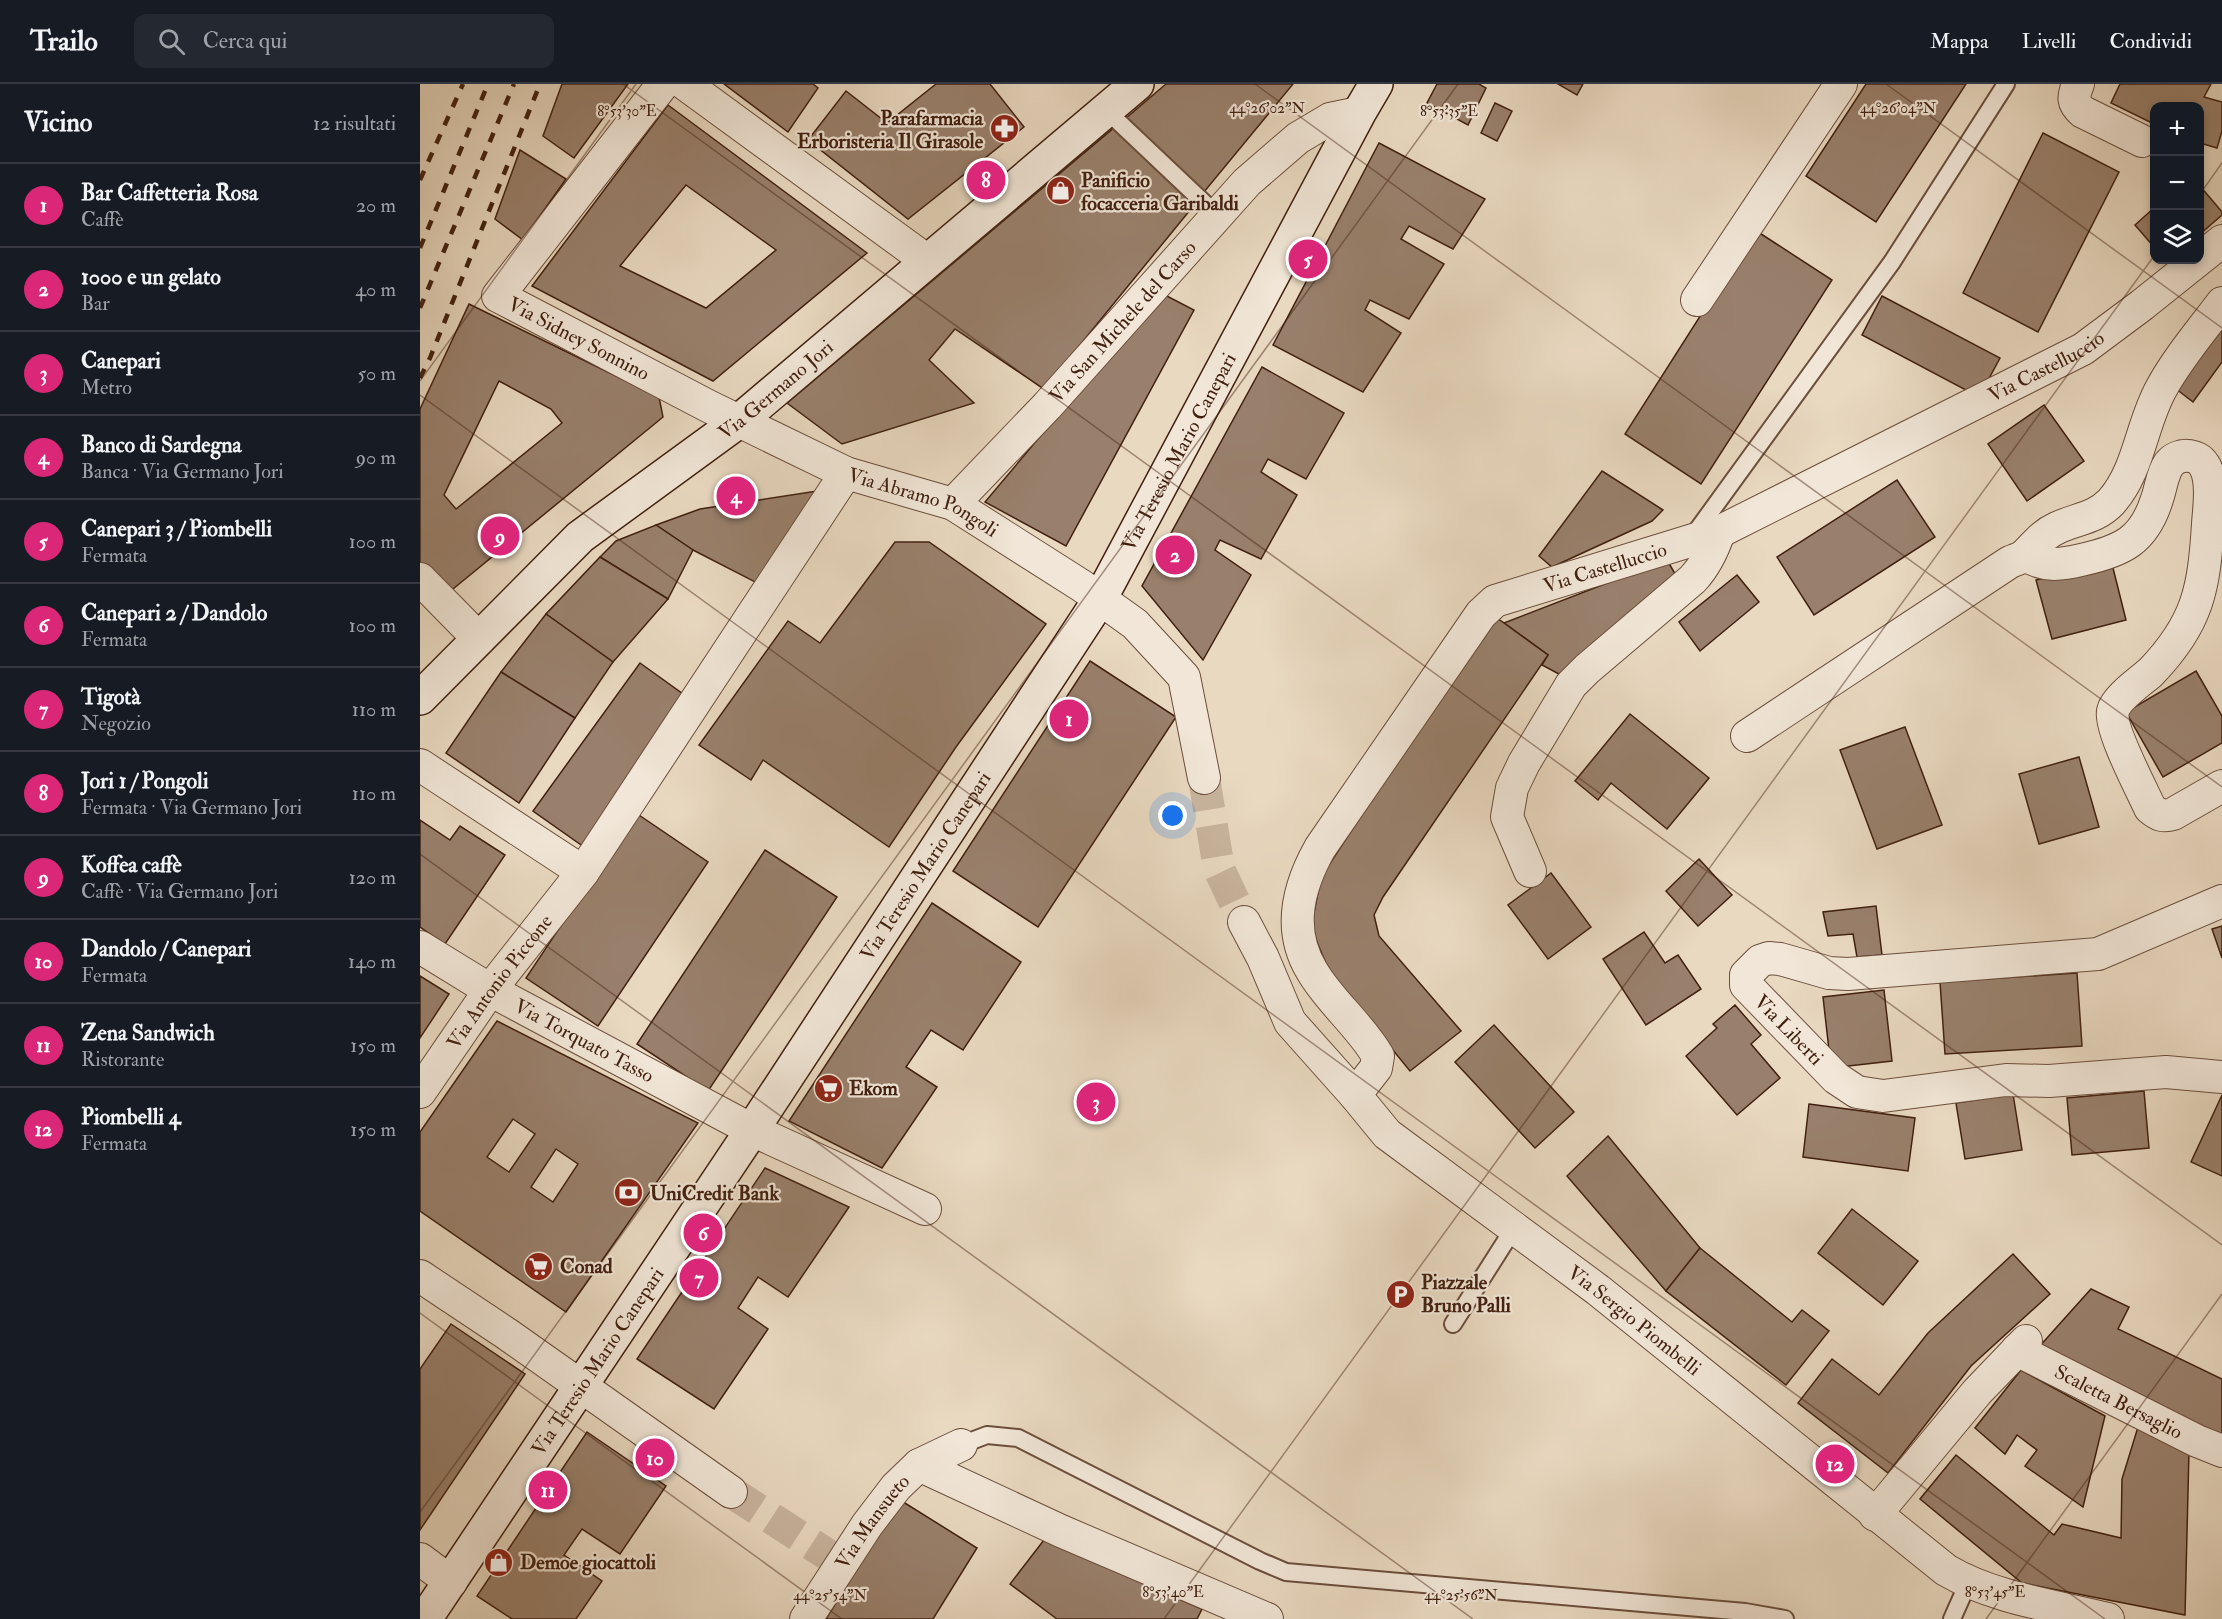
<!DOCTYPE html>
<html lang="it">
<meta charset="utf-8">
<style>
body{margin:0;font-family:"IM FELL Double Pica",serif;background:#242831;color:#f1f3f6}
.controls{position:absolute;right:18px;top:18px;display:grid;overflow:hidden;border-radius:12px;box-shadow:0 3px 9px #0003}
.controls button{width:54px;height:54px;display:grid;place-items:center;padding:0;border:0;border-bottom:2px solid #363941;background:#171b24;color:#f1f3f6;font:30px sans-serif}
.you{position:absolute;left:753px;top:732px;width:21px;height:21px;margin:-15px;border:4px solid #fff;border-radius:50%;background:#1a73e8;box-shadow:0 0 0 9px #1a73e833}
.badge{display:grid;place-items:center;width:39px;height:39px;border-radius:50%;background:#db2777;color:#fff;font-size:20px;font-weight:700}
.pin{position:absolute;translate:-50% -50%;border:3px solid #fff;box-shadow:0 2px 6px #0006}
.list{margin:0;padding:0;list-style:none}
h2{display:flex;justify-content:space-between;align-items:center;height:78px;margin:0;padding:0 24px;font-size:26px}
h2 small{font-size:20px;font-weight:400;color:#9ea1a6}
.list li{display:grid;grid-template-columns:39px 1fr auto;gap:18px;align-items:center;box-sizing:border-box;height:84px;padding:0 24px;border-top:2px solid #363941}
.list b{display:block;font-size:22px;white-space:nowrap}
.list p{margin:0;font-size:20px;white-space:nowrap;color:#9ea1a6}
.list em{font-size:20px;font-style:normal;color:#9ea1a6}
.icon{flex:none;width:33px;height:33px;fill:none;stroke:currentColor;stroke-width:2;stroke-linecap:round;stroke-linejoin:round}
.map{position:relative;flex:none;width:1802px;height:1535px;overflow:hidden}
header{display:flex;align-items:center;gap:36px;box-sizing:border-box;height:84px;padding:0 30px;background:#171b24;border-bottom:2px solid #363941}
header strong{font-size:28px}
nav{display:flex;gap:33px;margin-inline-start:auto;font-size:21px}
.search{width:420px;height:54px;background:#242831;display:flex;align-items:center;gap:15px;box-sizing:border-box;padding:0 21px;border-radius:12px;color:#9ea1a6;font-size:22px}
main{display:flex}
aside{flex:1;background:#171b24}
.map>svg:first-child{display:block}
.building{fill:#99806c;stroke:#422010;stroke-width:1.5;fill-rule:evenodd}
.lines{fill:none;stroke-linecap:round;stroke-linejoin:round}
.street-tunnel{stroke:#c8b49e;stroke-width:32;stroke-dasharray:32 16;stroke-linecap:butt}
.lane-casing{stroke:#6c4e3c;stroke-width:20}
.street-casing{stroke:#6c4e3c;stroke-width:34}
.secondary-casing{stroke:#422010;stroke-width:36}
.lane{stroke:#f1e6d7;stroke-width:16}
.street{stroke:#f1e6d7;stroke-width:32}
.secondary{stroke:#f1e6d7;stroke-width:33}
.rail{stroke:#422010;stroke-width:4.5;stroke-dasharray:10 10;stroke-linecap:butt}
.ticks{fill:none;stroke:#422010;stroke-width:1.5;stroke-opacity:0.45}
.labels{text-anchor:middle;stroke-width:4.5;stroke-linejoin:round;paint-order:stroke}
.poi-label{font-size:20px;font-weight:bold;fill:#422010;stroke:#f1e6d7;text-anchor:start}
.street-label{font-size:20px;fill:#422010;stroke:#f1e6d7}
.ticks-label{font-size:15px;text-anchor:middle;fill:#422010;stroke:#f1e6d7;stroke-width:4.5;stroke-linejoin:round;paint-order:stroke}
</style>
<header>
<strong>Trailo</strong>
<div class="search"><svg class="icon" aria-label="search" viewBox="0 0 24 24"><circle cx="10" cy="10" r="6"/><path d="M15 15l6 6"/></svg>Cerca qui</div>
<nav><a>Mappa</a><a>Livelli</a><a>Condividi</a></nav>
</header>
<main>
<aside>
<h2>Vicino<small>12 risultati</small></h2>
<ul class="list">
<li><span class="badge">1</span><div><b>Bar Caffetteria Rosa</b><p>Caffè</p></div><em>20 m</em></li>
<li><span class="badge">2</span><div><b>1000 e un gelato</b><p>Bar</p></div><em>40 m</em></li>
<li><span class="badge">3</span><div><b>Canepari</b><p>Metro</p></div><em>50 m</em></li>
<li><span class="badge">4</span><div><b>Banco di Sardegna</b><p>Banca · Via Germano Jori</p></div><em>90 m</em></li>
<li><span class="badge">5</span><div><b>Canepari 3 / Piombelli</b><p>Fermata</p></div><em>100 m</em></li>
<li><span class="badge">6</span><div><b>Canepari 2 / Dandolo</b><p>Fermata</p></div><em>100 m</em></li>
<li><span class="badge">7</span><div><b>Tigotà</b><p>Negozio</p></div><em>110 m</em></li>
<li><span class="badge">8</span><div><b>Jori 1 / Pongoli</b><p>Fermata · Via Germano Jori</p></div><em>110 m</em></li>
<li><span class="badge">9</span><div><b>Koffea caffè</b><p>Caffè · Via Germano Jori</p></div><em>120 m</em></li>
<li><span class="badge">10</span><div><b>Dandolo / Canepari</b><p>Fermata</p></div><em>140 m</em></li>
<li><span class="badge">11</span><div><b>Zena Sandwich</b><p>Ristorante</p></div><em>150 m</em></li>
<li><span class="badge">12</span><div><b>Piombelli 4</b><p>Fermata</p></div><em>150 m</em></li>
</ul>
</aside>
<div class="map">
<svg width="1802" height="1535" viewBox="0 0 1802 1535">
<rect width="100%" height="100%" fill="#e9d9c1"/>
<filter id="stains"><feTurbulence type="fractalNoise" baseFrequency=".00333" numOctaves="4"/><feColorMatrix values="0 0 0 0 .2 0 0 0 0 .09 0 0 0 0 .02 0 0 0 .5 -.17"/></filter>
<radialGradient id="worn" r=".72"><stop offset=".6" stop-color="#630" stop-opacity="0"/><stop offset="1" stop-color="#630" stop-opacity=".3"/></radialGradient>
<!-- building -->
<g class="building">
<polygon points="142,0 208,0 154,74 123,52"/>
<polygon points="304,0 393,0 398,4 368,48"/>
<polygon points="516,0 570,0 604,43 488,135 388,56 426,7 467,39"/>
<polygon points="746,0 873,0 784,108 705,35"/>
<polygon points="1017,0 1059,0 1066,4 1048,41 1007,19"/>
<polygon points="1138,0 1163,0 1157,11"/>
<polygon points="1446,0 1546,0 1456,138 1386,92"/>
<polygon points="1700,0 1791,0 1784,13 1802,18 1802,47 1797,64 1780,59 1780,22 1734,22 1734,40 1691,19"/>
<polygon points="1075,19 1092,27 1077,57 1061,49"/>
<path d="M248 21 447 169 293 297 112 202ZM266 101 356 166 286 224 200 182Z"/>
<polygon points="695,43 775,120 624,305 535,245 509,276 554,319 422,360 367,319"/>
<polygon points="1623,49 1699,88 1618,248 1543,209"/>
<polygon points="959,59 1065,115 1033,165 989,142 981,155 1024,180 989,235 950,216 945,226 981,249 943,308 853,261"/>
<polygon points="100,66 146,95 103,156 75,135"/>
<polygon points="1780,102 1802,128 1802,131 1780,150"/>
<polygon points="1734,124 1734,163 1715,141"/>
<polygon points="1335,146 1412,196 1281,400 1205,350"/>
<polygon points="741,209 774,226 646,462 565,418"/>
<polygon points="1462,212 1580,274 1559,313 1442,251"/>
<path d="M49 220 239 313 243 333 28 509 0 479V325ZM79 297 131 325 142 339 36 425 24 411Z"/>
<polygon points="1802,243 1802,278 1773,318 1751,301"/>
<polygon points="842,283 924,329 886,395 848,375 841,388 877,411 841,475 800,456 795,466 831,491 783,576 722,502"/>
<polygon points="1624,321 1664,377 1607,417 1568,360"/>
<polygon points="1182,387 1243,426 1232,437 1132,483 1119,472"/>
<polygon points="1477,396 1515,453 1394,531 1357,473"/>
<polygon points="404,406 345,503 273,466 236,441 280,425"/>
<polygon points="236,441 273,466 248,515 180,473 196,457"/>
<polygon points="475,458 509,458 626,540 536,663 469,763 343,676 331,696 279,661 368,537 400,559"/>
<polygon points="180,473 248,515 193,578 126,530"/>
<polygon points="1247,476 1257,493 1139,590 1122,581 1128,571 1084,539"/>
<polygon points="1691,476 1706,536 1632,555 1616,496"/>
<polygon points="1317,491 1339,518 1280,567 1259,538"/>
<polygon points="126,530 193,578 155,634 81,588"/>
<polygon points="1073,531 1128,571 963,813 954,831 959,852 1041,947 990,987 910,889 891,844 901,793"/>
<polygon points="670,577 756,633 618,843 533,787"/>
<polygon points="220,579 270,615 164,763 113,727"/>
<polygon points="1776,587 1802,632 1802,659 1743,693 1706,628"/>
<polygon points="81,588 155,634 99,719 26,669"/>
<polygon points="1210,630 1289,694 1247,745 1191,699 1178,716 1155,697"/>
<polygon points="1485,643 1522,741 1457,765 1420,666"/>
<polygon points="1659,673 1679,743 1619,760 1599,690"/>
<polygon points="216,729 288,778 178,942 106,894"/>
<polygon points="0,736 30,756 40,742 85,771 25,860 0,843"/>
<polygon points="345,766 417,813 288,1007 217,960"/>
<polygon points="1279,775 1312,811 1278,842 1246,807"/>
<polygon points="1131,789 1171,843 1128,875 1088,821"/>
<polygon points="512,819 601,878 543,966 511,946 486,983 517,1003 462,1084 369,1037"/>
<polygon points="1456,822 1462,871 1437,873 1433,850 1408,852 1403,828"/>
<polygon points="1802,842 1802,874 1792,845"/>
<polygon points="1224,848 1245,879 1258,871 1281,905 1226,941 1183,875"/>
<polygon points="1657,889 1662,962 1525,970 1520,898"/>
<polygon points="0,892 29,910 0,954"/>
<polygon points="1464,906 1472,977 1411,984 1403,913"/>
<polygon points="1315,921 1341,951 1331,960 1360,994 1317,1031 1266,972 1297,944 1293,940"/>
<path d="M77 937 278 1039 146 1228 0 1127V1048ZM93 1035 115 1050 89 1088 67 1073ZM136 1065 158 1080 133 1118 111 1103Z"/>
<polygon points="1074,941 1154,1028 1115,1064 1035,978"/>
<polygon points="1724,1007 1729,1064 1652,1071 1647,1014"/>
<polygon points="1593,1010 1602,1066 1545,1075 1536,1019"/>
<polygon points="1802,1011 1802,1092 1771,1078"/>
<polygon points="1389,1020 1495,1034 1488,1087 1383,1073"/>
<polygon points="1188,1052 1280,1164 1246,1207 1147,1092"/>
<polygon points="345,1084 429,1123 368,1213 338,1193 318,1224 348,1245 294,1325 217,1275"/>
<polygon points="1432,1125 1498,1177 1463,1221 1398,1169"/>
<polygon points="1280,1164 1372,1238 1382,1226 1409,1247 1366,1301 1246,1207"/>
<polygon points="1593,1170 1630,1210 1551,1282 1468,1389 1378,1319 1412,1275 1459,1311 1508,1249"/>
<polygon points="1671,1205 1709,1223 1698,1245 1802,1295 1802,1353 1618,1264"/>
<polygon points="31,1240 105,1290 0,1446 0,1285"/>
<polygon points="1601,1286 1685,1332 1663,1423 1605,1382 1617,1366 1597,1351 1585,1370 1555,1344"/>
<polygon points="1718,1343 1769,1367 1765,1531 1602,1499 1500,1415 1536,1371 1634,1451 1642,1440 1701,1454 1702,1395"/>
<polygon points="167,1348 246,1402 200,1470 162,1445 144,1471 182,1497 156,1535 92,1535 57,1512"/>
<polygon points="480,1416 557,1464 513,1535 406,1535"/>
<polygon points="624,1456 782,1525 777,1535 637,1535 590,1500"/>
</g>
<g class="lines">
<!-- street-tunnel -->
<g class="street-tunnel">
<polyline points="784,694 799,785 824,838"/>
<polyline points="311,1408 422,1480"/>
</g>
<defs>
<g id="lane">
<polyline points="686,26 798,132"/>
<polyline points="1273,452 1472,178 1586,0"/>
<polyline points="1033,1240 1094,1144"/>
<polyline points="541,1361 567,1351 598,1354 840,1477 866,1488 1325,1528 1365,1535"/>
<polyline points="1532,1535 1548,1499"/>
</g>
<g id="street">
<path id="s1" d="M243 0 78 212 290 323 426 389 533 420 662 502 715 540 764 593 784 694"/>
<polyline points="265,0 506,176"/>
<path d="M1658 0C1653 13 1652 19 1663 28L1722 57"/>
<polyline points="1277,216 1421,0"/>
<path id="s2" d="M533 420 627 322 827 98 878 54 910 35 939 29"/>
<path d="M1605 471C1624 483 1640 481 1661 476 1702 467 1724 457 1737 415 1741 404 1742 390 1749 380 1758 369 1777 369 1784 381 1794 396 1789 423 1788 440 1784 505 1778 539 1731 588 1721 597 1696 614 1693 627 1689 644 1722 706 1730 724 1738 731 1743 733 1753 730L1802 702"/>
<polyline points="0,495 59,555"/>
<path d="M1327 652 1590 478C1595 476 1602 474 1606 470 1617 459 1622 451 1637 444 1656 435 1676 434 1691 418 1719 387 1721 341 1741 305 1757 275 1782 246 1802 219"/>
<polyline points="0,681 163,788"/>
<path d="M1110 787 1087 733 1092 704 1104 679 1151 601 1167 585 1273 495C1286 481 1293 466 1299 448"/>
<path id="s3" d="M1802 817 1678 870 1428 890 1409 889 1360 875 1349 874 1340 877 1326 891V901L1416 994 1437 1008 1463 1012 1586 996 1629 997 1746 988 1802 993"/>
<path id="s4" d="M824 838 843 874 870 938 935 1011 967 1050 1178 1206 1526 1486C1573 1514 1635 1522 1688 1535"/>
<path id="s5" d="M0 863 70 906 332 1046 505 1125"/>
<path id="s6" d="M0 1008 70 906 163 788 426 389"/>
<path id="s7" d="M935 1011 956 984 958 972C940 941 910 918 892 887 867 846 878 803 900 764L1061 530 1075 517 1299 448 1663 265 1722 221 1802 157"/>
<polyline points="0,1192 87,1250 311,1408"/>
<path id="s8" d="M1597 1266 1777 1357 1802 1367"/>
<polyline points="499,1381 641,1447 847,1535"/>
<polyline points="1455,1431 1557,1308 1606,1257"/>
<polyline points="0,1475 31,1498"/>
<path id="s9" d="M386 1535 447 1441 476 1403 499 1381 541 1361"/>
</g>
<g id="secondary">
<path id="s10" d="M0 614 160 453 319 337 717 0"/>
<path id="s11" d="M5 1535 332 1046 680 515 939 29 956 0"/>
</g>
</defs>
<!-- lane casing -->
<use href="#lane" class="lane-casing"/>
<!-- street casing -->
<use href="#street" class="street-casing"/>
<!-- secondary casing -->
<use href="#secondary" class="secondary-casing"/>
<!-- lane -->
<use href="#lane" class="lane"/>
<!-- street -->
<use href="#street" class="street"/>
<!-- secondary -->
<use href="#secondary" class="secondary"/>
<!-- rail -->
<g class="rail">
<polyline points="0,96 43,0"/>
<polyline points="0,164 68,0"/>
<polyline points="0,224 94,0"/>
<polyline points="0,294 10,274 120,0"/>
</g>
</g>
<!-- ticks -->
<path class="ticks" d="M203 0 1802 1161M835 0 1802 703M1466 0 1802 244M1780 110 1802 79M0 297 216 0M0 311 1685 1535M0 770 1053 1535M0 1229 422 1535M0 1428 1038 0M744 1535 1734 172M1566 1535 1802 1210"/>
<!-- icons -->
<defs>
<symbol id="pharmacy-disc" viewBox="-11 -11 22 22"><circle r="9.5" fill="#8f2418" stroke="#f1e6d7"/><path d="M-2-6h4v4h4v4h-4v4h-4v-4h-4v-4h4Z" fill="#fff"/></symbol>
<symbol id="shop-disc" viewBox="-11 -11 22 22"><circle r="9.5" fill="#8f2418" stroke="#f1e6d7"/><path d="M-5-2.5h2.3a2.7 3.5 0 0 1 5.4 0H5L5.5 6h-11ZM-1.5-2.5h3a1.5 2.3 0 0 0-3 0Z" fill="#fff"/></symbol>
<symbol id="supermarket-disc" viewBox="-11 -11 22 22"><circle r="9.5" fill="#8f2418" stroke="#f1e6d7"/><path d="M-6-5.5h2.5l.6 2H6L4.5 2H-2.5L-4.4-4H-6ZM-1.5 3.2a1.3 1.3 0 1 0 .1 0ZM3 3.2a1.3 1.3 0 1 0 .1 0Z" fill="#fff"/></symbol>
<symbol id="bank-disc" viewBox="-11 -11 22 22"><circle r="9.5" fill="#8f2418" stroke="#f1e6d7"/><path d="M-6-4H6V4H-6ZM0-2.3a2.3 2.3 0 1 0 0 4.6a2.3 2.3 0 1 0 0-4.6Z" fill="#fff"/></symbol>
<symbol id="parking-disc" viewBox="-11 -11 22 22"><circle r="9.5" fill="#8f2418" stroke="#f1e6d7"/><path d="M-3.5-5.5H1a3.5 3.5 0 0 1 0 7H-1V5.5H-3.5ZM-1-3.4V-.6H.8a1.4 1.4 0 0 0 0-2.8Z" fill="#fff"/></symbol>
</defs>
<g fill-rule="evenodd">
<use href="#pharmacy-disc" x="568" y="28" width="33" height="33"/>
<use href="#shop-disc" x="624" y="90" width="33" height="33"/>
<use href="#supermarket-disc" x="392" y="988" width="33" height="33"/>
<use href="#bank-disc" x="192" y="1092" width="33" height="33"/>
<use href="#supermarket-disc" x="102" y="1166" width="33" height="33"/>
<use href="#parking-disc" x="964" y="1194" width="33" height="33"/>
<use href="#shop-disc" x="62" y="1462" width="33" height="33"/>
</g>
<g class="labels">
<!-- poi labels -->
<g class="poi-label">
<text x="563" y="41" text-anchor="end">Parafarmacia<tspan x="563" dy="23">Erboristeria Il Girasole</tspan></text>
<text x="661" y="103">Panificio<tspan x="661" dy="23">focacceria Garibaldi</tspan></text>
<text x="429" y="1011">Ekom</text>
<text x="230" y="1116">UniCredit Bank</text>
<text x="140" y="1189">Conad</text>
<text x="1001" y="1205">Piazzale<tspan x="1001" dy="23">Bruno Palli</tspan></text>
<text x="100" y="1485">Demoe giocattoli</text>
</g>
<!-- street labels -->
<g class="street-label">
<text dy="7" stroke="none"><textPath href="#s2" startOffset="249">Via San Michele del Carso</textPath></text>
<text dy="7" stroke="none"><textPath href="#s1" startOffset="360">Via Sidney Sonnino</textPath></text>
<text dy="7" stroke="none"><textPath href="#s7" startOffset="1188">Via Castelluccio</textPath></text>
<text dy="7" stroke="none"><textPath href="#s10" startOffset="472">Via Germano Jori</textPath></text>
<text dy="7" stroke="none"><textPath href="#s11" startOffset="1390">Via Teresio Mario Canepari</textPath></text>
<text dy="7" stroke="none"><textPath href="#s1" startOffset="742">Via Abramo Pongoli</textPath></text>
<text dy="7" stroke="none"><textPath href="#s7" startOffset="702">Via Castelluccio</textPath></text>
<text dy="7" stroke="none"><textPath href="#s11" startOffset="904">Via Teresio Mario Canepari</textPath></text>
<text dy="7" stroke="none"><textPath href="#s6" startOffset="136">Via Antonio Piccone</textPath></text>
<text dy="7" stroke="none"><textPath href="#s3" startOffset="568">Via Liberti</textPath></text>
<text dy="7" stroke="none"><textPath href="#s5" startOffset="189">Via Torquato Tasso</textPath></text>
<text dy="7" stroke="none"><textPath href="#s4" startOffset="568">Via Sergio Piombelli</textPath></text>
<text dy="7" stroke="none"><textPath href="#s11" startOffset="310">Via Teresio Mario Canepari</textPath></text>
<text dy="7" stroke="none"><textPath href="#s8" startOffset="114">Scaletta Bersaglio</textPath></text>
<text dy="7" stroke="none"><textPath href="#s9" startOffset="118">Via Mansueto</textPath></text>
</g>
</g>
<g class="ticks-label">
<text x="1478" y="29">44°26'04"N</text>
<text x="847" y="29">44°26'02"N</text>
<text x="207" y="32">8°53'30"E</text>
<text x="1029" y="32">8°53'35"E</text>
<text x="753" y="1513">8°53'40"E</text>
<text x="1575" y="1513">8°53'45"E</text>
<text x="410" y="1516">44°25'54"N</text>
<text x="1041" y="1516">44°25'56"N</text>
</g>
<rect width="100%" height="100%" filter="url(#stains)"/>
<rect width="100%" height="100%" fill="url(#worn)"/>
</svg>
<div class="controls">
<button>+</button>
<button>−</button>
<button><svg class="icon" aria-label="layers" viewBox="0 0 24 24"><path d="M12 4l9 5-9 5-9-5zM3 14l9 5 9-5"/></svg></button>
</div>
<div class="you"></div>
<div class="pin badge" style="left:649px;top:635px">1</div>
<div class="pin badge" style="left:755px;top:471px">2</div>
<div class="pin badge" style="left:676px;top:1018px">3</div>
<div class="pin badge" style="left:316px;top:412px">4</div>
<div class="pin badge" style="left:888px;top:175px">5</div>
<div class="pin badge" style="left:283px;top:1149px">6</div>
<div class="pin badge" style="left:279px;top:1194px">7</div>
<div class="pin badge" style="left:566px;top:96px">8</div>
<div class="pin badge" style="left:80px;top:452px">9</div>
<div class="pin badge" style="left:235px;top:1374px">10</div>
<div class="pin badge" style="left:128px;top:1406px">11</div>
<div class="pin badge" style="left:1415px;top:1380px">12</div>
</div>
</main>
